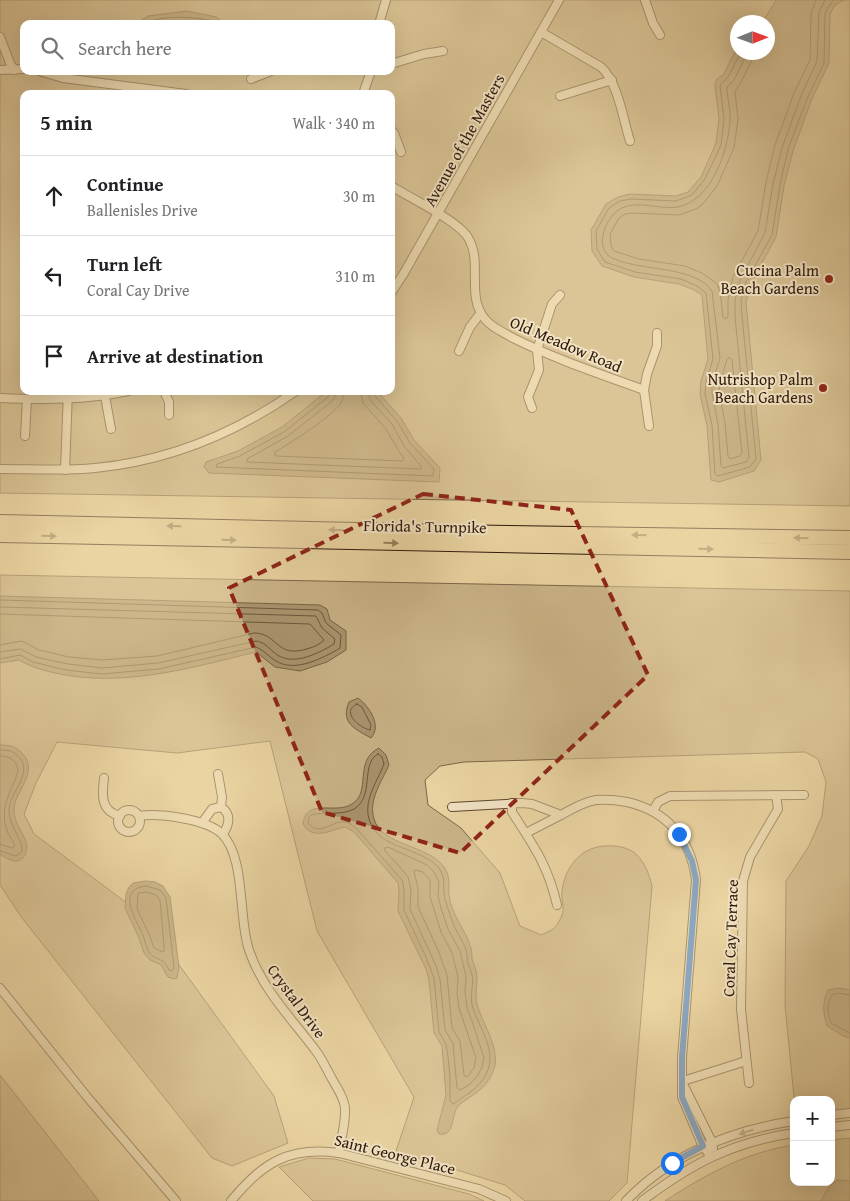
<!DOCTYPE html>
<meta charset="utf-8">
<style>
body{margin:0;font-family:"Gentium Book Plus",serif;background:#f2f2f2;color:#202124}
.controls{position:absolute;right:15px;bottom:15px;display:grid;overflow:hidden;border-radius:10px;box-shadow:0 5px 20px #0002}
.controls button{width:45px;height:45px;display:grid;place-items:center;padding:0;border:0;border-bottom:1px solid #e0e0e0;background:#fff;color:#202124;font:25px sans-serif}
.compass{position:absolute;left:730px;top:15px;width:45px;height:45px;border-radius:50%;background:#fff;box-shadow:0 5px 20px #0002;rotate:89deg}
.stop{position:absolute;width:15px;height:15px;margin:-11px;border:4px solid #1a73e8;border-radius:50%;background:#fff}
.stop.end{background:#1a73e8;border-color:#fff;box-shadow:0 1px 5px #0008}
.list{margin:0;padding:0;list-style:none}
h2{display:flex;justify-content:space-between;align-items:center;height:65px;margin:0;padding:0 20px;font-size:21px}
h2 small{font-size:16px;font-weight:400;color:#757577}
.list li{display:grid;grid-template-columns:32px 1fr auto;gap:15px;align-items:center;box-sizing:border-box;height:80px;padding:0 20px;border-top:1px solid #e0e0e0}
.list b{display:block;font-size:19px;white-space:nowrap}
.list p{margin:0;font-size:16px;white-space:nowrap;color:#757577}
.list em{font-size:16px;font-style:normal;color:#757577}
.icon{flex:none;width:28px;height:28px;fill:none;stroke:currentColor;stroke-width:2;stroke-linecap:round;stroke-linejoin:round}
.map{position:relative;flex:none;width:850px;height:1201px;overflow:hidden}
.search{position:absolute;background:#fff;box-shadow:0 5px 20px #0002;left:20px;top:20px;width:375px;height:55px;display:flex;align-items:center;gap:12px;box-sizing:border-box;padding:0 18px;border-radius:10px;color:#757577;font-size:19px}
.panel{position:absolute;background:#fff;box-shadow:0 5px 20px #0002;left:20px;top:90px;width:375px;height:305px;border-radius:10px}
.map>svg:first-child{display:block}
.green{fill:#cab488;stroke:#7c6649;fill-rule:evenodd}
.water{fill:#aa946e;stroke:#796246}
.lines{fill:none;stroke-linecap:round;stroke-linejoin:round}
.shore{stroke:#6c563c;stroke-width:1}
.minor-casing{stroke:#5e4630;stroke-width:10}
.motorway-casing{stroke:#2f170a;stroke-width:16}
.minor{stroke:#f1e3c3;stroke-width:8}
.motorway{stroke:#ead4a2;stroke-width:14}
.oneway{fill:#967f5e}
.oneway2{fill:#9a8770}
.route{stroke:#1a73e8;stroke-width:6}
.marked{fill:none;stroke:#8f2418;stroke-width:4;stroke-dasharray:10 6;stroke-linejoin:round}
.poi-dot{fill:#8f2418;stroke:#f1e3c3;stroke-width:2}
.labels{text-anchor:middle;stroke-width:4;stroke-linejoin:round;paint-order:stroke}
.street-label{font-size:16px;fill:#2f170a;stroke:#f1e3c3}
.poi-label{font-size:16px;fill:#2f170a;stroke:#f1e3c3;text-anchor:end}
</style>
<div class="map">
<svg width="850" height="1201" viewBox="0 0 850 1201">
<rect width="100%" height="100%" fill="#ead4a2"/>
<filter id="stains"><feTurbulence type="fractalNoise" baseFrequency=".004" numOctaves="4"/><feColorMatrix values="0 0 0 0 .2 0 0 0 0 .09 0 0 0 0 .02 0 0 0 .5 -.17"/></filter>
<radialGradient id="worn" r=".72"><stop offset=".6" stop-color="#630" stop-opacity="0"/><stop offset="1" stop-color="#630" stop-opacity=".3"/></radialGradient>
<!-- green -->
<g class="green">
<path d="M0 0H850V506L0 493ZM738 22H768V52H738ZM24 24H391V71H24ZM24 94H391V391H24Z"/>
<path d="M0 575 850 591V1109L831 1112V1100H796L794 1097 785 1005 786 881 809 846 822 816 826 782 818 759 805 752 464 762 440 766 425 780 428 805 461 828 500 873 520 926 541 935C554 929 556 929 562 915 565 908 561 900 562 892 564 869 580 847 605 846 615 845 629 847 637 855 646 865 649 874 652 886L627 1183 609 1201H525L505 1185 396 1151 414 1097 317 931 270 741 177 753 57 742 36 783 24 814 34 834 143 915 274 1096 288 1143 232 1166 212 1158 22 918 0 885Z"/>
<polygon points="0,1075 99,1201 0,1201"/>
<path d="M850 1138V1201H665C705 1175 746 1152 794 1145V1182H831V1140Z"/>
<polygon points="309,1158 335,1159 469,1194 484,1201 313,1201 279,1167"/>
</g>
<!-- water -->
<g class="water">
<polygon points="776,0 844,0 835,5 830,14 829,63 811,101 793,151 784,186 776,237 751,284 746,302 761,460 754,471 719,482 711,480 707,426 700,394 701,381 708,359 702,295 694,290 679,284 634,277 602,266 592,251 591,230 606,204 618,197 630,194 676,196 688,192 701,177 716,143 719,119 715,85 717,79 724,74 731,59 737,49 738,52 768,52 768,22 760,22 767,15"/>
<polygon points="187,11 216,17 220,20 220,24 135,24 148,16"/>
<polygon points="327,391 377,391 401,418 414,440 440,468 439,482 209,473 204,467 206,462 238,451 282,427"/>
<path d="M0 596 320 605 327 609 330 620 346 631V650L327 662 300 671 275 667 256 652C191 668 122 688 55 673 42 670 31 667 19 660L0 663Z"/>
<path d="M358 698C370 707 382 726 371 738 355 729 340 723 349 702Z"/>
<path d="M0 745C9 745 15 746 21 752 41 771 15 790 14 809 14 824 22 830 26 842 29 850 24 863 14 861 9 860 4 857 0 854Z"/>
<path d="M379 748 386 755 389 765C382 781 368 800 374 819 382 846 429 845 444 867 451 877 448 885 449 895 451 915 466 930 471 948 472 952 472 956 472 959 474 965 477 971 477 977 477 986 475 995 477 1004 482 1023 498 1044 495 1065 492 1079 482 1090 470 1097 466 1100 461 1103 458 1106 451 1115 455 1137 439 1134L437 1130 446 1095 442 1046 434 1033 429 980 426 969 398 911 399 890 398 883 354 832 345 827C331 830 312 841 303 824 306 797 335 815 352 804 372 792 353 761 379 748Z"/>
<polygon points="146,881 155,882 163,886 170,897 179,967 177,978 174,979 168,977 161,965 150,960 144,953 139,938 125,908 126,894 129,887 133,883"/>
<path d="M838 988 850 990V1038L843 1036 827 1026C823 1013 822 1003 828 990Z"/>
<path d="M838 1180 850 1181V1201H821C825 1193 829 1184 838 1180Z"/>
</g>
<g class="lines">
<!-- shore -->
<g class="shore">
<path d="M145 24C161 14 195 17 213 21L215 24"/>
<polyline points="741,52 728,77 720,85 724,119 721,145 705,179 692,195 676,201 631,199 620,201 609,208 596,231 597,249 605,262 635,272 681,279 697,286 706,293 713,359 706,382 705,394 712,425 715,474 718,476 750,467 756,459 742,316 741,301 746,282 772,235 780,185 788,149 807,99 824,63 825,13 831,3 834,0"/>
<path d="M748 52 734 80 727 87C727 98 731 110 730 121 728 151 712 200 678 207 661 210 638 200 622 208 607 215 594 244 609 256 612 259 619 260 623 262 648 270 697 268 712 291L720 358 712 383V393L718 424 721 466 723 468 746 462 749 457 735 317V300L740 280 765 233 773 184 782 148 801 96 817 61 819 12 825 0"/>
<polyline points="756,52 740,84 735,91 738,119 734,148 717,186 703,204 696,209 679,215 632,213 625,214 619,218 610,234 611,246 614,251 639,259 685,266 702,273 712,280 717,284 720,291 723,317 725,319 728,317 728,299 733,277 758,231 766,182 775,145 794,93 810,60 811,13 816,0"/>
<polygon points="730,358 732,360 742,453 740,456 730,459 728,456 725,423 719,392 720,384 727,359"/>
<polyline points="330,391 328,397 284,432 240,456 217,464 216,467 433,476 434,469 410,443 397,421 375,396 374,391"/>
<polyline points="336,391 335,397 331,402 288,436 247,459 247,462 421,469 421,466 404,446 392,424 370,400 368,391"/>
<path d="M344 391C343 395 343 399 341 403 333 416 289 444 275 452V456L403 461 404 458 398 450 386 429 363 403 360 391"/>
<path d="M0 600 318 610 322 613 326 623 341 635 340 648C323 658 295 673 276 661 269 657 264 650 256 647L159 669 102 674 66 670 33 662 20 655 0 659"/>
<path d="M0 607 316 616 322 628 335 639 334 644C319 653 296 665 279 656 270 651 266 642 256 641L158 663 102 668 68 664 36 657 21 649 0 652"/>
<path d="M0 614 310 624 324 640C320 644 316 646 310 648 275 660 279 633 254 633L157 656 102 660 69 657 39 650 22 641 0 645"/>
<path d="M357 704 362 707 371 725 370 730C360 728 340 712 357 704Z"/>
<path d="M0 750C7 750 12 750 18 756 35 772 9 793 9 810 9 827 23 839 22 851L16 856 0 851"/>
<path d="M378 754 382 757 384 764C377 782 362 802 370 822 381 850 420 847 438 867 447 878 442 888 445 899 448 909 451 919 455 928 458 935 463 942 466 949 467 953 467 959 468 964 469 967 471 971 472 974 474 984 470 994 472 1005 477 1024 494 1045 489 1066 485 1085 467 1094 453 1104L450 1101V1078L448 1056 446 1044 439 1032 434 978 425 955 404 910V889L402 880 357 829C354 827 350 823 347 822 333 819 320 838 308 823L309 817 311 815C325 811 341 816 354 809 375 797 360 763 378 754Z"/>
<path d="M0 756C10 756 17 760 18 771 12 792 0 803 6 828 8 835 13 840 15 846L12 848 0 844"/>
<polygon points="385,848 388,847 427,865 434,872 439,882 438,896 441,908 448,929 460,951 466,976 465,992 467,1008 472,1021 484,1058 482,1067 478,1075 469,1085 460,1090 457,1088 453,1044 445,1030 440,979 436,966 410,909 411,889 408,877 400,867 385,851"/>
<polygon points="415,870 423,872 430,880 430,897 434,909 441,932 452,953 458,977 457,993 459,1008 476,1058 474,1068 467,1077 464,1075 460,1041 452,1028 447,975 438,950 418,907 418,888 414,872"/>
<path d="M146 886 160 890 166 898 174 967 172 971 169 970C163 956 155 961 149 952 146 947 145 939 142 933 135 918 116 889 146 886Z"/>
<polygon points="146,892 156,895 160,900 164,945 164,951 163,952 154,948 149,934 137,909 138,894"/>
<path d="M850 995 838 993 832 995C826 1004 828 1014 831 1023L850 1033"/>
</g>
<defs>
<g id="minor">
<polyline points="645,0 653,23 660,35"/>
<polyline points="379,24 386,0"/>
<path d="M541 32 601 67C618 82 623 119 630 141"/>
<polyline points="0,37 10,63 14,70"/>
<polyline points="391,64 424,54 443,51"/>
<polyline points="0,70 24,69"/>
<polyline points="39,71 63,78 186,94"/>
<polyline points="251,79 271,71"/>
<polyline points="363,94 371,71"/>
<polyline points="560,96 612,80"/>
<polyline points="391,130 394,133 401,152"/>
<path d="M391 186C409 197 456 220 467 236 484 261 465 295 485 319 492 328 503 332 513 338 555 359 600 374 644 390"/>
<polyline points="391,293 404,273 559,0"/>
<polyline points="459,351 470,327 480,314"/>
<polyline points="164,391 169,402 169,415"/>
<polyline points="105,396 111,429"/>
<path d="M0 398C43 400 86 400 128 391"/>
<polyline points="532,408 528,397 539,370 537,350 552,304 560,295"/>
<polyline points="649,426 644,390 647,374 657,346 657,333"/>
<polyline points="25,436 27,399"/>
<path d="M0 469C32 469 64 471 95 468 168 461 236 433 296 391"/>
<polyline points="65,470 68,391"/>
<polyline points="218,774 222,797 221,807"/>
<path d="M104 778C102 794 100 811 120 816"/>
<path d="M512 803V812C533 845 548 865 557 905"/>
<path d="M452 807 522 803 532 804 561 815C572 809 583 802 596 800 607 799 617 800 627 802 667 811 691 839 696 880L682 1058V1097L701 1142 710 1156"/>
<circle cx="129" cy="821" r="11"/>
<polyline points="653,811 658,802 670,796 804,795"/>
<path d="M139 816C159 813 207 819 222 834 246 858 238 918 249 950 262 989 292 1019 316 1051 322 1059 326 1068 331 1077 336 1087 344 1096 345 1108 346 1122 341 1139 339 1153"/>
<path d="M202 823 212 809 221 807C232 814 229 825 223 834"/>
<polyline points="526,833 561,815"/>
<polyline points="0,988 88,1098 176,1201"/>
<polyline points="683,1081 746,1061"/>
<polyline points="749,1083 741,1009 743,881 750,857 778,809 776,795"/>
<polyline points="683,1084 710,1138 713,1148"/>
<polyline points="831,1115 850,1113"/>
<polyline points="831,1127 850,1125"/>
<path d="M231 1201C262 1163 289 1146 339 1153L479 1189 506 1201"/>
<path d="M626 1201C670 1155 731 1130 794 1121"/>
<path d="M642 1201C691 1164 732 1142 794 1133"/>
</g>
<g id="motorway">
<polyline points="0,522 449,532 850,538"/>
<polyline points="0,535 850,552"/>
</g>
</defs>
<!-- minor casing -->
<use href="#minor" class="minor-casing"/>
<!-- motorway casing -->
<use href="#motorway" class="motorway-casing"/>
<!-- minor -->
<use href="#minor" class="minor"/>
<!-- motorway -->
<use href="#motorway" class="motorway"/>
</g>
<!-- one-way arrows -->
<defs><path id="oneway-solid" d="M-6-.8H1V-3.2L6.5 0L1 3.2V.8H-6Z" transform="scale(1.25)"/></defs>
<g class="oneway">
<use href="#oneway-solid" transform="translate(174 526) rotate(-179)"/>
<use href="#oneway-solid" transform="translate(336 530) rotate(-179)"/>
<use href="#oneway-solid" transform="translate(639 535) rotate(-179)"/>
<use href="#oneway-solid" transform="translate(49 536) rotate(1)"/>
<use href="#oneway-solid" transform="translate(801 538) rotate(-179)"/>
<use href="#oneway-solid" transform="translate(229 540) rotate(1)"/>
<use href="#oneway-solid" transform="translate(391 543) rotate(1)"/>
<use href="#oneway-solid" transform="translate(706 549) rotate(1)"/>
</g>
<use class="oneway2" href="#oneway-solid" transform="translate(746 1132) rotate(162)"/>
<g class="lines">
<!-- route -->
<polyline class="route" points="672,1163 703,1146 682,1097 682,1058 696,880 692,861 679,834"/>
</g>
<!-- marked area -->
<path d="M0 0H850V1201H0ZM423 494 571 510 648 675 460 853 322 812 229 588Z" fill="#ead4a2" fill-opacity=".55" fill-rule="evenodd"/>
<path class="marked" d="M423 494 571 510 648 675 460 853 322 812 229 588Z"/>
<!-- markers -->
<g class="poi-dot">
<circle cx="829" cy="279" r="5"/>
<circle cx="823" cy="388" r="5"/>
</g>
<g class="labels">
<!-- street labels -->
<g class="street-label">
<text transform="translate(464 140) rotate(-61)" y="6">Avenue of the Masters</text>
<text transform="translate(566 344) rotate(23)" y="6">Old Meadow Road</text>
<text transform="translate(425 526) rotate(1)" y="6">Florida's Turnpike</text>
<text transform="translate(730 938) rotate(-88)" y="6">Coral Cay Terrace</text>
<text transform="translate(297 1001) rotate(54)" y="6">Crystal Drive</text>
<text transform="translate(395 1154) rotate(14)" y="6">Saint George Place</text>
</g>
<!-- poi labels -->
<g class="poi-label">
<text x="819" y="276">Cucina Palm<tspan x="819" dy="18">Beach Gardens</tspan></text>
<text x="813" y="385">Nutrishop Palm<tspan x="813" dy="18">Beach Gardens</tspan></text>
</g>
</g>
<rect width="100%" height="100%" filter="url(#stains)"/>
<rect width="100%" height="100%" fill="url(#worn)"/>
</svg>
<div class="controls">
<button>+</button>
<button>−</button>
</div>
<svg class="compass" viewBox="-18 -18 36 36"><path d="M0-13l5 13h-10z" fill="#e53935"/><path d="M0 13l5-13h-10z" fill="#757577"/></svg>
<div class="stop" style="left:672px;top:1163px"></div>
<div class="stop end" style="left:679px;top:834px"></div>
<div class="search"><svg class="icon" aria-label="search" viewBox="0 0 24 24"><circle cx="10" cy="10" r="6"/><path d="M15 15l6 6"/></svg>Search here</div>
<section class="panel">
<h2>5 min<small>Walk · 340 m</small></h2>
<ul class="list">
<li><svg class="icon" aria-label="ahead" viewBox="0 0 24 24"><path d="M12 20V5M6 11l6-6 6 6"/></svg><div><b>Continue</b><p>Ballenisles Drive</p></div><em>30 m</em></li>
<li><svg class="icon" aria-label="left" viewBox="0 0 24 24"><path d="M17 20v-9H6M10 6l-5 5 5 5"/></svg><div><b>Turn left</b><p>Coral Cay Drive</p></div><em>310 m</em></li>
<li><svg class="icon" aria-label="arrive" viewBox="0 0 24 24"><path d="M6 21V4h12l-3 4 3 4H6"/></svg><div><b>Arrive at destination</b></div></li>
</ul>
</section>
</div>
